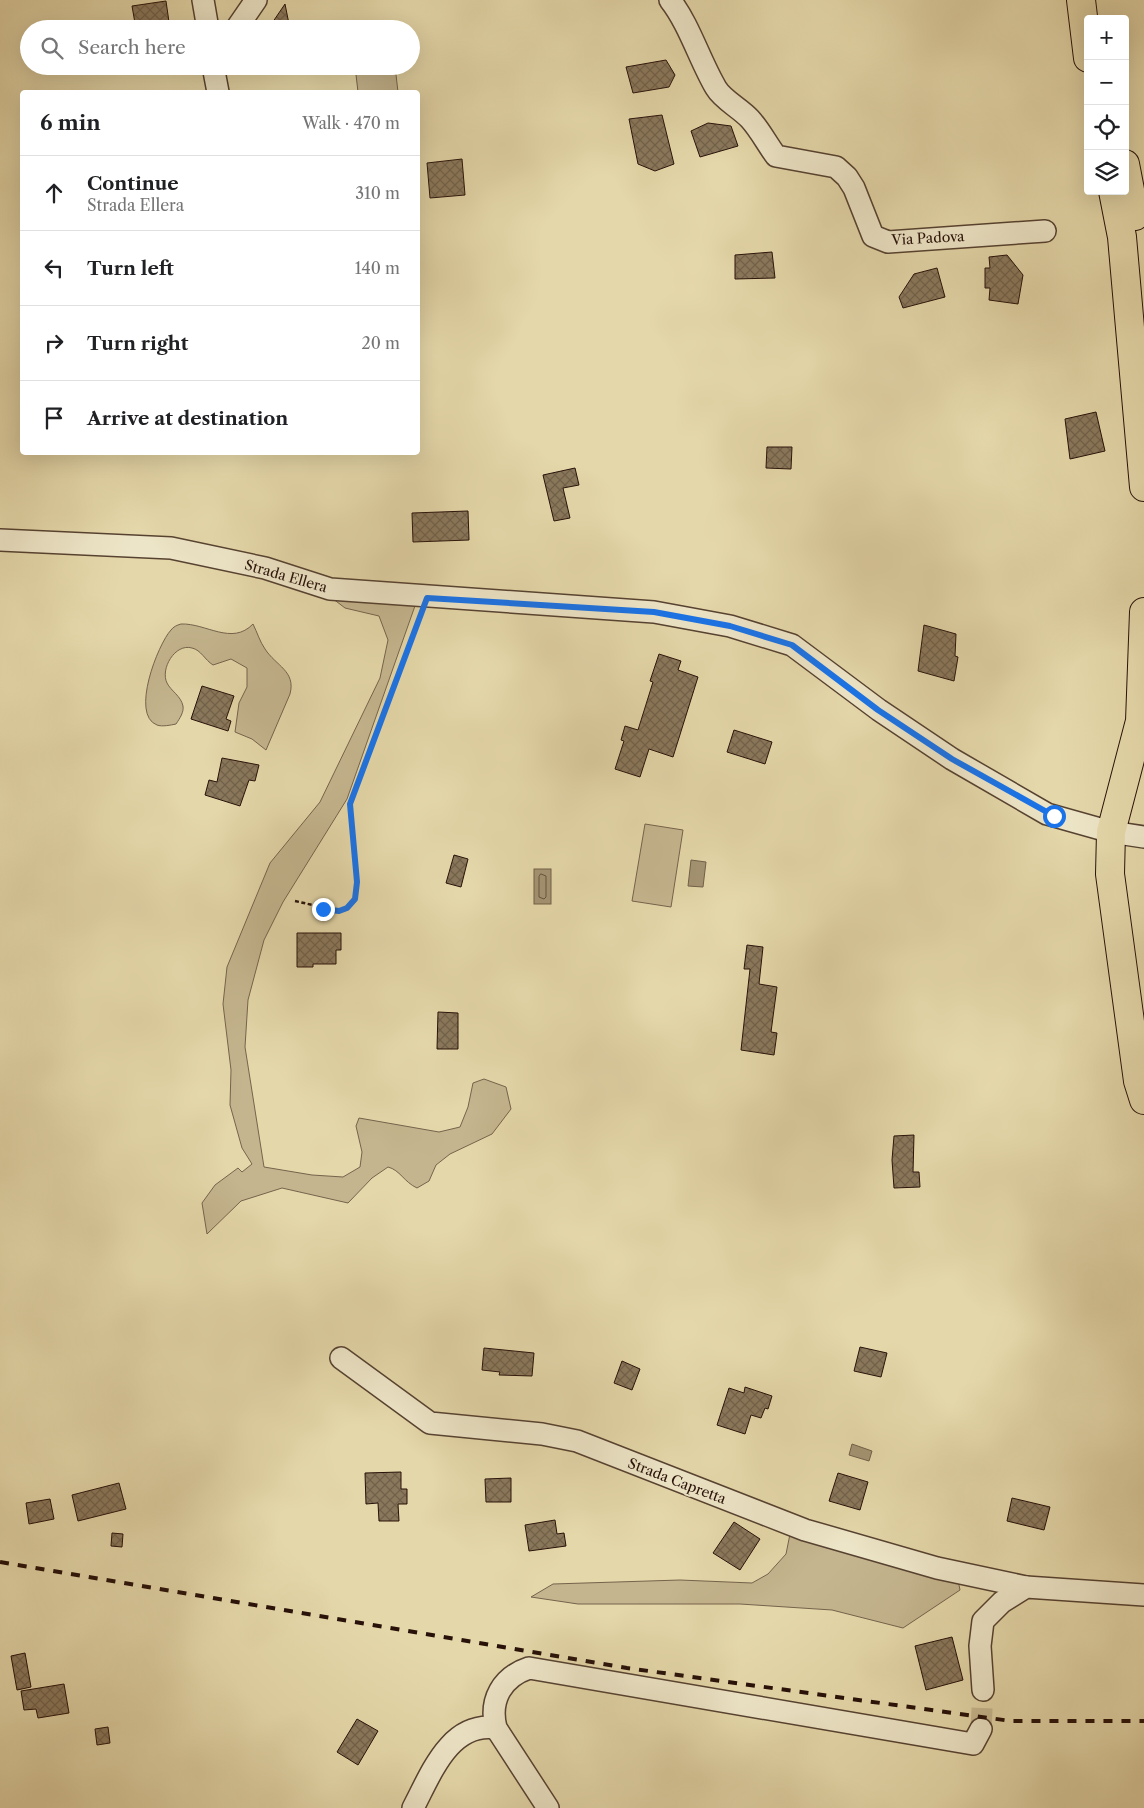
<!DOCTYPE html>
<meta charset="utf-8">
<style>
body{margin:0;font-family:"Libre Caslon Text",serif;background:#f6f6f6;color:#202124}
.controls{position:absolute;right:15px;top:15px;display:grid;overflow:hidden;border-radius:5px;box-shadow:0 5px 20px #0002}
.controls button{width:45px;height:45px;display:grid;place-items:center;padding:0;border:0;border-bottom:1px solid #e0e0e0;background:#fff;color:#202124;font:25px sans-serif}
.stop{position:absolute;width:15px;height:15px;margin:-11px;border:4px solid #1a73e8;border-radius:50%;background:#fff}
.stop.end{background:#1a73e8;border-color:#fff;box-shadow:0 1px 5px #0008}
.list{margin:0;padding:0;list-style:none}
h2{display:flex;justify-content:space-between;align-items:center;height:65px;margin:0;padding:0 20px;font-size:21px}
h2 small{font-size:16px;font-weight:400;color:#757577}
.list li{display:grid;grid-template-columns:32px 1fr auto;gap:15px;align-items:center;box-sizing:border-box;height:75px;padding:0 20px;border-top:1px solid #e0e0e0}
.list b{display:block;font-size:19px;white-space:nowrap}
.list p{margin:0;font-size:16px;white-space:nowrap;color:#757577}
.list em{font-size:16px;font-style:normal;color:#757577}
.icon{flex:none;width:28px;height:28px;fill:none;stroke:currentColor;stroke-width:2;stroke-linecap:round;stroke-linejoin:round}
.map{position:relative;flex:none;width:1144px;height:1808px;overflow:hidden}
.search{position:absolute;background:#fff;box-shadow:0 5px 20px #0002;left:20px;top:20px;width:400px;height:55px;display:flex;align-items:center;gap:12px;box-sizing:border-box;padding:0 18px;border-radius:28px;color:#757577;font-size:19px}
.panel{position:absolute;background:#fff;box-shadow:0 5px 20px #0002;left:20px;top:90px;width:400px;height:365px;border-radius:5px}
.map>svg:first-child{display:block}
.grass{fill:#c4b58e;stroke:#76634c}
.water{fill:#a49473;stroke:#726049}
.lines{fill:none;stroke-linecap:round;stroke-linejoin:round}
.shore{stroke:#66523e;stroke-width:1}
.building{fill:url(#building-cross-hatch);stroke:#281109}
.minor-tunnel{stroke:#c8b991;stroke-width:21;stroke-dasharray:21 11;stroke-linecap:butt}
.minor-casing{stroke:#574231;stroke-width:24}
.highway-casing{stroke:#281109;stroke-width:30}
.path{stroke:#281109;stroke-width:2.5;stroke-dasharray:4 2.5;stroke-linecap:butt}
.minor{stroke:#ede5c7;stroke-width:21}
.highway{stroke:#e4d7a9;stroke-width:28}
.rail{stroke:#281109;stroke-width:4;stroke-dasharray:9 9;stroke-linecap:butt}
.route{stroke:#1a73e8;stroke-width:6}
.labels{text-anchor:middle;stroke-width:4;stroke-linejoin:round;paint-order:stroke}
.street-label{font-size:14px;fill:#281109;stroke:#ede5c7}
</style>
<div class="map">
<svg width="1144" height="1808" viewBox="0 0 1144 1808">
<defs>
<pattern id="building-cross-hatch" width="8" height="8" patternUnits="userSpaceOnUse" patternTransform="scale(1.25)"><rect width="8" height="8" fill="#8a785c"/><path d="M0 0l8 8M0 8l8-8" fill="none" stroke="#71614a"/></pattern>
</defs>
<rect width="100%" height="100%" fill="#e4d7a9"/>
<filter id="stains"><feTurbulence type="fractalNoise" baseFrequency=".004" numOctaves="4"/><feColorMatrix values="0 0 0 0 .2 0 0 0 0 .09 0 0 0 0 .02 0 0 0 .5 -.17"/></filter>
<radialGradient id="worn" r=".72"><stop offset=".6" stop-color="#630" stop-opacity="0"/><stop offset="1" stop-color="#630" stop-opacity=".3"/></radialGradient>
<!-- grass -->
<g class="grass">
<polygon points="355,66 395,66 398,92 358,92"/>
<path d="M328 595 416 603 347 799 283 902 264 940 248 1000 245 1047 264 1167 312 1175 343 1177 360 1167 362 1152 356 1126 359 1118 439 1132 460 1127 468 1107 473 1083 484 1079 506 1087 511 1109 492 1134 450 1154 436 1165 429 1181 417 1188C404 1182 400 1170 388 1167L372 1178 348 1203 282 1188 241 1201 207 1234 202 1203 215 1185 238 1168 242 1172 252 1164 242 1148 230 1105 231 1070 223 1004 227 967 270 863 320 802 380 678 388 640 379 616 345 608Z"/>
<path d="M181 624C206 623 232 646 253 624 257 632 260 642 265 649 276 666 296 671 290 694L266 750 252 739 235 732 239 703 247 687V668L231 659 213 665C205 660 201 650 192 648 175 643 160 669 167 683 171 691 181 696 183 706 184 712 180 718 176 724 171 725 162 727 157 725 130 715 158 644 171 630 173 627 177 625 181 624Z"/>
<polygon points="645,824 683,830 671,907 632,901"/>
<polygon points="790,1534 958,1580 960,1590 903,1628 832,1610 740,1604 578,1604 531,1597 553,1584 680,1580 752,1583 768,1574 786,1554"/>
</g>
<!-- water -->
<g class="water">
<polygon points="691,860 706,862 703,887 688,886"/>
<rect x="534" y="869" width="17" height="35"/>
<polygon points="852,1444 872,1451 869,1461 849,1455"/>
</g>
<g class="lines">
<!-- shore -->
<polygon class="shore" points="541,874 546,876 546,897 544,899 539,897 539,877"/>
</g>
<!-- building -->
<g class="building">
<polygon points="166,1 170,29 136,29 132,6"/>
<polygon points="285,4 290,29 268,29"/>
<polygon points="666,60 675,75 669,87 633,93 626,67"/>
<polygon points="662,115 674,164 655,171 638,164 629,119"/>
<polygon points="708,123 731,126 738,146 700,157 691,131"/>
<polygon points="462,159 465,195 430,198 427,163"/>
<polygon points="772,252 775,278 735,279 735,255"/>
<polygon points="1007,255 1023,275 1018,304 989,300 990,288 985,288 985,268 990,268 989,257"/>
<polygon points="937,268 945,297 903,308 899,297 914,274"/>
<polygon points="1096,412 1105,451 1070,459 1065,419"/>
<polygon points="767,447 792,447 791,469 766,468"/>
<polygon points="575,468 579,485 563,488 570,518 554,521 543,475"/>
<polygon points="468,511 469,540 413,542 412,513"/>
<polygon points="924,625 956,634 955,656 958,657 954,681 918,671"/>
<polygon points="659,654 681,661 678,670 698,677 673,757 649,749 640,777 615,769 624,741 621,740 625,726 638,730 653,682 650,681"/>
<polygon points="202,686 234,696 226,719 231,721 228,731 191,719"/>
<polygon points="734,730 772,742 765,764 727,752"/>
<polygon points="222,758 259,765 255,781 249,780 240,806 205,795 209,780 217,782"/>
<polygon points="454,855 468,859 461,887 446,883"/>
<polygon points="297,933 341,933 341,950 336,950 336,964 313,964 313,967 297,967"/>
<polygon points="747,945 763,947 759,984 777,987 771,1032 777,1033 774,1055 741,1050 750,969 744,969"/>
<polygon points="438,1012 458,1013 458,1049 437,1049"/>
<polygon points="914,1135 913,1172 919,1172 920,1187 894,1188 892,1160 894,1136"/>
<polygon points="860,1347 887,1353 881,1377 854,1371"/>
<polygon points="484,1348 534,1353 532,1376 499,1375 500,1372 482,1370"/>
<polygon points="622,1361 640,1369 632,1390 614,1383"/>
<polygon points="745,1387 772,1396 768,1409 765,1408 761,1418 751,1415 745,1434 717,1425 729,1388 744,1393"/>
<polygon points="401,1472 401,1489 407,1489 407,1504 398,1504 399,1521 379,1521 378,1503 366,1504 365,1473"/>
<polygon points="838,1473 868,1482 860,1510 829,1501"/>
<polygon points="511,1478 511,1502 486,1502 485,1479"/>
<polygon points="119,1483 126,1509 78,1521 72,1495"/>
<polygon points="1012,1498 1050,1507 1044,1530 1007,1521"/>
<polygon points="50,1499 54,1519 29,1524 26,1503"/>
<polygon points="555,1520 557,1534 564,1533 566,1546 529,1551 525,1525"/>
<polygon points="734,1522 760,1539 740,1570 713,1553"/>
<polygon points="112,1533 123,1534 122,1547 111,1546"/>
<polygon points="952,1637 963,1680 926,1690 915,1646"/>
<polygon points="25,1653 31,1687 17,1690 11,1656"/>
<polygon points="64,1684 69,1713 38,1718 36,1709 24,1710 21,1691"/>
<polygon points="357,1719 378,1731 358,1765 337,1752"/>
<polygon points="108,1727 110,1743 97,1745 95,1729"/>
</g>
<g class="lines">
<!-- minor-tunnel -->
<polyline class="minor-tunnel" points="981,1729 983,1690"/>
<defs>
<g id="minor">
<polyline points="203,0 208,29"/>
<path d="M670 0C689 24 700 61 716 88 723 100 740 108 750 119 760 130 767 144 776 156L836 167 847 177 854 188 873 236 888 242 1045 231"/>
<polyline points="236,29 256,0"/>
<polyline points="213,66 218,92"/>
<polyline points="0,540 171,548 265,568 330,589 654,612 730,626 792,645 879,710 952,759 1047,814 1111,832 1144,837"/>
<polyline points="341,1358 430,1423 542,1434 577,1441 805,1530 937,1568 1026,1587"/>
<polyline points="983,1690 980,1646 983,1621 1002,1602 1026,1587 1144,1595"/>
<path d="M413 1808C431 1774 450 1721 496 1728"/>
<path d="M548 1808 496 1728C489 1700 502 1677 529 1668L973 1744 981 1729"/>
</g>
<g id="highway">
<polyline points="1081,0 1088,58"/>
<polyline points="1125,164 1135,216"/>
<polyline points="1113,191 1122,237 1144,487"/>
<polyline points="1144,612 1140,721 1111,832 1110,874 1138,1081 1144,1100"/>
</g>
</defs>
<!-- minor casing -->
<use href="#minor" class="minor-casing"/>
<!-- highway casing -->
<use href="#highway" class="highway-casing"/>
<!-- path -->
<polyline class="path" points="295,901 339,911 347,908 355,899 357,882 350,804 421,613"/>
<!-- minor -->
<use href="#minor" class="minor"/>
<!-- highway -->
<use href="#highway" class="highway"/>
<!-- rail -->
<polyline class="rail" points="0,1562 627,1668 1011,1721 1144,1721"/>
</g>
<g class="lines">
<!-- route -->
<polyline class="route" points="323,909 339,911 347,908 355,899 357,882 350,804 427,598 654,612 730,626 792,645 878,710 952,759 1054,816"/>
</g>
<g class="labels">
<!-- street labels -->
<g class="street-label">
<text transform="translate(928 238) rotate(-3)" y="5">Via Padova</text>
<text transform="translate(286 576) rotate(16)" y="5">Strada Ellera</text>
<text transform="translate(677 1481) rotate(21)" y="5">Strada Capretta</text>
</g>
</g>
<rect width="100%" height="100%" filter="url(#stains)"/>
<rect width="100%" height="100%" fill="url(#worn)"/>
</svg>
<div class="controls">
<button>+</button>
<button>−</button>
<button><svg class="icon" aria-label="locate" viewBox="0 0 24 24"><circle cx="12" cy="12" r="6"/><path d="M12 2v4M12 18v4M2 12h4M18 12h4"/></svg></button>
<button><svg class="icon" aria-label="layers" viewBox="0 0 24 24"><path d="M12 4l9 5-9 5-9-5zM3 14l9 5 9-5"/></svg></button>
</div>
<div class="stop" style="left:1054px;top:816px"></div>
<div class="stop end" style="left:323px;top:909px"></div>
<div class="search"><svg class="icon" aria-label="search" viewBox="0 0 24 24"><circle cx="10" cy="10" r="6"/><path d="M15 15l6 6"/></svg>Search here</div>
<section class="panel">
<h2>6 min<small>Walk · 470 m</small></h2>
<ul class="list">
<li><svg class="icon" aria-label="ahead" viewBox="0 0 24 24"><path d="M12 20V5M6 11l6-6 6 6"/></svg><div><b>Continue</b><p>Strada Ellera</p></div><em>310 m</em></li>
<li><svg class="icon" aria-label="left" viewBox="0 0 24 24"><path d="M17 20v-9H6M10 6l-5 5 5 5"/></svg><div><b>Turn left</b></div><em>140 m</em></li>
<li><svg class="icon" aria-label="right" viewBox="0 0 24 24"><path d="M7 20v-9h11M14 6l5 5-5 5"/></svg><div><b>Turn right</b></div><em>20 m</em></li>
<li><svg class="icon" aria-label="arrive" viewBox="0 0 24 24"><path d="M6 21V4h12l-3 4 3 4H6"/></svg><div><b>Arrive at destination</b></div></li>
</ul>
</section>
</div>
